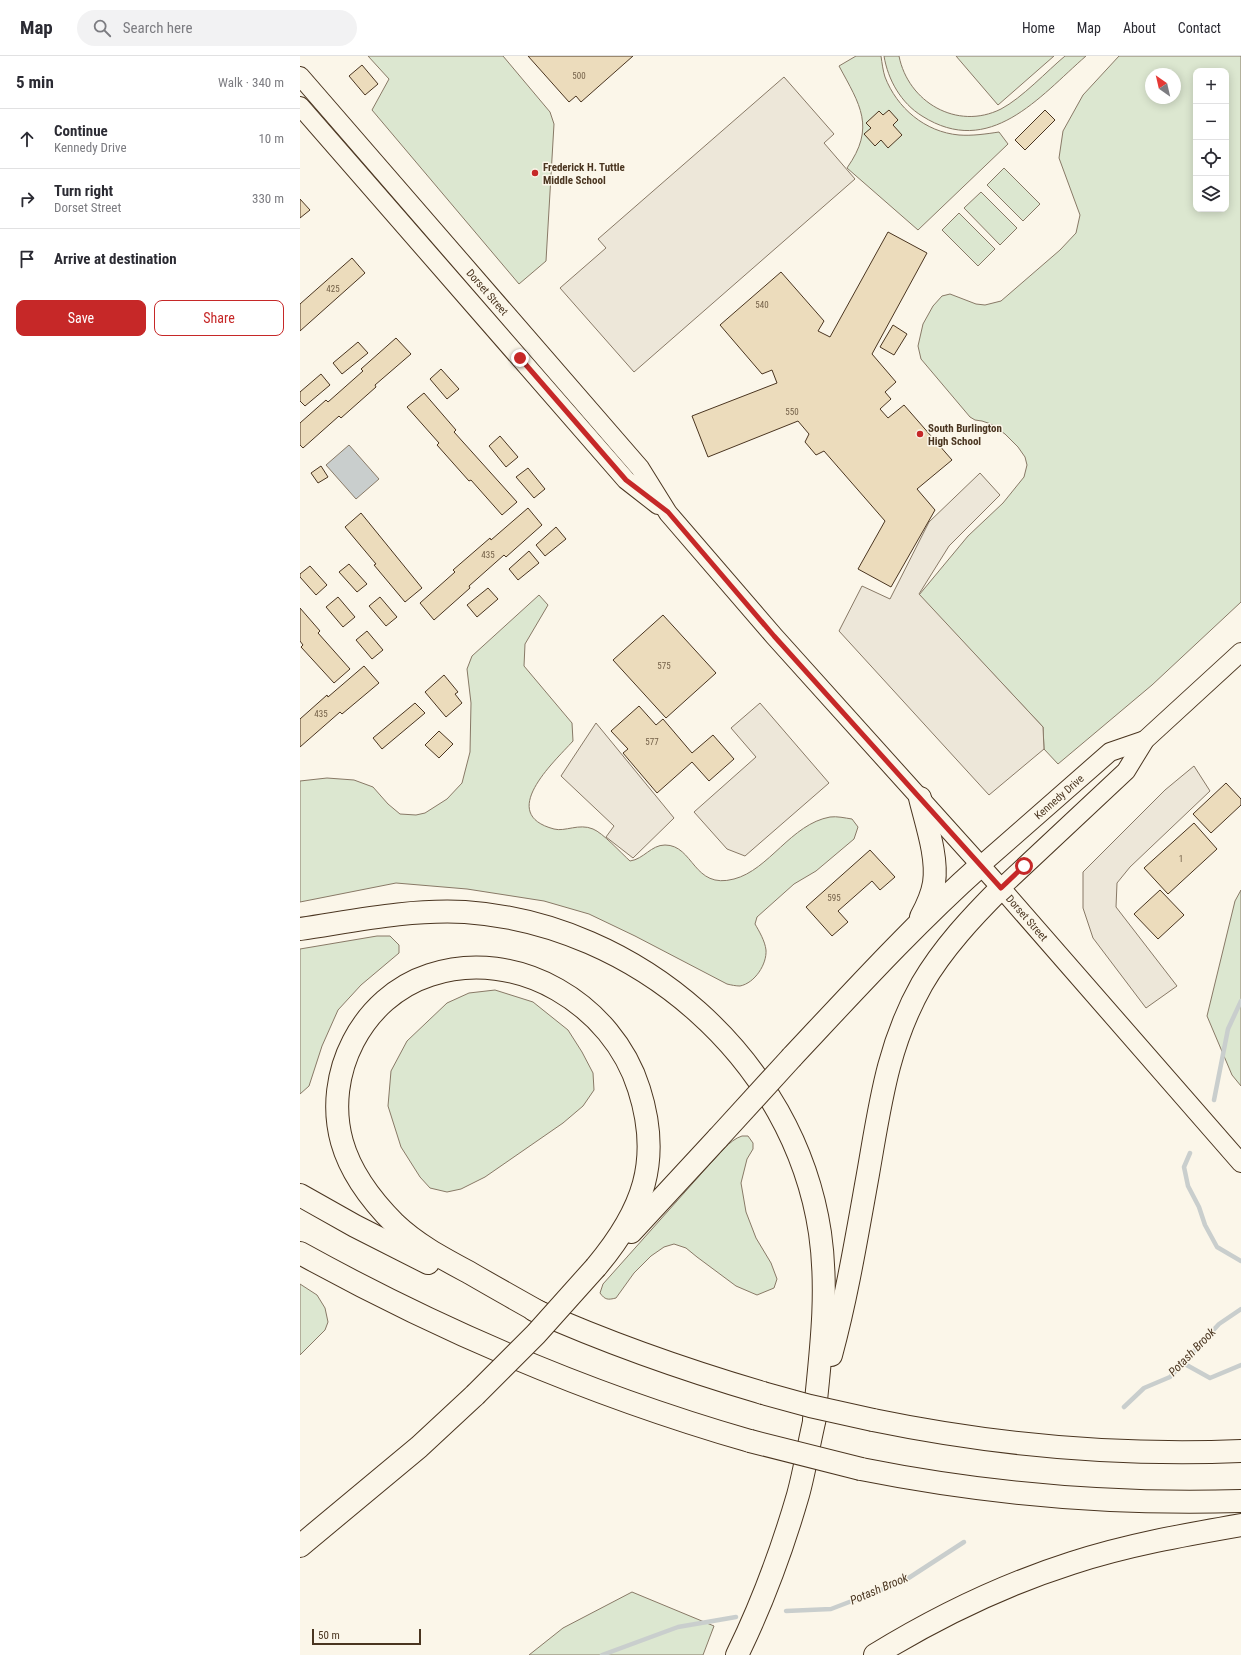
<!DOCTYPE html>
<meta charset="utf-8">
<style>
body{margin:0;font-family:"Roboto Condensed",sans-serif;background:#f2f2f3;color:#2b2b33}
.controls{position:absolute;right:12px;top:12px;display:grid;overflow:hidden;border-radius:8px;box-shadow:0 2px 10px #0003}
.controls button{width:36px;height:36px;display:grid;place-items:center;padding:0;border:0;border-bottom:1px solid #e1e1e2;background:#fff;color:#2b2b33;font:20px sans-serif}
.compass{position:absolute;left:845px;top:12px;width:36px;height:36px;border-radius:50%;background:#fff;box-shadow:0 2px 10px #0003;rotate:326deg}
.scale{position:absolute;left:12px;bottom:10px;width:109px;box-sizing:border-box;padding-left:4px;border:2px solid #4a3520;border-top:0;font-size:11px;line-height:14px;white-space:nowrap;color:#4a3520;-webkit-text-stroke:3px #fbf6e9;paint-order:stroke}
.stop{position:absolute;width:12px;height:12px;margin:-9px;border:3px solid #c62828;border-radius:50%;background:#fff}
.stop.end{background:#c62828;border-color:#fff;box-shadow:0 1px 4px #0008}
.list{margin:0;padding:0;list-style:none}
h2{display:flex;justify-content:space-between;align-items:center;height:52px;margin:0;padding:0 16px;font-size:17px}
h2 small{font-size:13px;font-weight:400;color:#7c7c81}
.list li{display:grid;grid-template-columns:26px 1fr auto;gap:12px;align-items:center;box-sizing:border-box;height:60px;padding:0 16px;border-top:1px solid #e1e1e2}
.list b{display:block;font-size:15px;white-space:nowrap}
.list p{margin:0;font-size:13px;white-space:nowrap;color:#7c7c81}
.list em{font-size:13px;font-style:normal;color:#7c7c81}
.actions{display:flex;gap:8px;padding:12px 16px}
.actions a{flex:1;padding:9px 0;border:1px solid #c62828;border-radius:8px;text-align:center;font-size:14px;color:#c62828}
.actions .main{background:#c62828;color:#fff}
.icon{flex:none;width:22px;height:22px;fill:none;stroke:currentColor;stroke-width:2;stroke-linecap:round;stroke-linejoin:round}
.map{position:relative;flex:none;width:941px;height:1599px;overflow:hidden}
header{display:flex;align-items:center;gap:24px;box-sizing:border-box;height:56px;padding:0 20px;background:#fff;border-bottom:1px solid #e1e1e2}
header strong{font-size:19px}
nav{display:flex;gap:22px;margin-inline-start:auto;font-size:14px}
.search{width:280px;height:36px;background:#f2f2f3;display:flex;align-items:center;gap:10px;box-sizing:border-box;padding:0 14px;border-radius:22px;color:#7c7c81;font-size:15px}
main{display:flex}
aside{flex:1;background:#fff}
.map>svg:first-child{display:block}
.green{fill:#dce7d0;stroke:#887966;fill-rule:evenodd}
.parking{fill:#ede7d9;stroke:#887966}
.water{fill:#c9cecd;stroke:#887966}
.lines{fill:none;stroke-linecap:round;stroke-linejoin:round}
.stream{stroke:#c9cecd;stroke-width:4.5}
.building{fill:#ecdcbc;stroke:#4a3520}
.secondary-casing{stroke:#4a3520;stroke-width:20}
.highway-casing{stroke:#4a3520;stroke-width:24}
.secondary{stroke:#fbf6e9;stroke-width:18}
.highway{stroke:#fbf6e9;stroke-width:22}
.highway-bridge-casing{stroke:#4a3520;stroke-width:24;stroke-linecap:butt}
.highway-bridge{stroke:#fbf6e9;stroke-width:22}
.route{stroke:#c62828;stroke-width:5}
.poi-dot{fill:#c62828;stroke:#fbf6e9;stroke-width:1.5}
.labels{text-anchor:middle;stroke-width:3;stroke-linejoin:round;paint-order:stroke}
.number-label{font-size:9px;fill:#725f47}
.poi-label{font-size:11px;font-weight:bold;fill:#4a3520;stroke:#fbf6e9;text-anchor:start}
.street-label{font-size:11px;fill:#4a3520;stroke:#fbf6e9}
.water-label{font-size:12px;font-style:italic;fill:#4a3520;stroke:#fbf6e9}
</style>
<header>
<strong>Map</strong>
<div class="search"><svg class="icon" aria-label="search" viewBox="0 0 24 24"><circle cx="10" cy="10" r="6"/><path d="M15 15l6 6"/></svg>Search here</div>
<nav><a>Home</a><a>Map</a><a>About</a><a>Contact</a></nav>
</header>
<main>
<aside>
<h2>5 min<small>Walk · 340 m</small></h2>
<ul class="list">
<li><svg class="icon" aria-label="ahead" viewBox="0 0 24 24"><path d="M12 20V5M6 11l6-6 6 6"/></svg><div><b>Continue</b><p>Kennedy Drive</p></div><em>10 m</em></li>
<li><svg class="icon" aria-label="right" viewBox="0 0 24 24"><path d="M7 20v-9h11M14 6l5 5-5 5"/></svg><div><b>Turn right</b><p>Dorset Street</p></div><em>330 m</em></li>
<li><svg class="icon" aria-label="arrive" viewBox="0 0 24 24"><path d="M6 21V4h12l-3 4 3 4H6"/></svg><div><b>Arrive at destination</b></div></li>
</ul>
<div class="actions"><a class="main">Save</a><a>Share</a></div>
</aside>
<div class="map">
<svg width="941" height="1599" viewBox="0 0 941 1599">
<rect width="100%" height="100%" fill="#fbf6e9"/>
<!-- green -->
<g class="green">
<polygon points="68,0 203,0 250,56 254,68 246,205 219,228 72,54 89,23"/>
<path d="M556 0H581C582 7 583 15 585 21 597 52 625 76 659 79 672 80 686 78 699 76L708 88 618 174 547 112C576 71 560 49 539 10Z"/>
<path d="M584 0H599C608 46 657 75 701 53 722 42 747 15 765 0H786C739 41 690 103 622 60 601 47 588 24 584 0Z"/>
<polygon points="656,0 754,0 698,49"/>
<path d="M819 0H941V546L852 629 758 708 744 693 743 671 619 539 668 480 703 447 724 421 727 409 725 401 718 391 705 378 691 368 682 365 675 364 670 361 621 303 618 290 623 268 633 250 642 240 650 238 676 248 685 249 701 245 760 194 776 177 780 159 759 102 763 75 783 39ZM896 15H926V153H896ZM851 18H875V42H851Z"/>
<polygon points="704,112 740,148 723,165 687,129"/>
<polygon points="681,136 717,172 700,189 664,152"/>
<polygon points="659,157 695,193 678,210 642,174"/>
<path d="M239 539 248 549 225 588 224 610 272 667 273 685C253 707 197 758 254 773 265 776 279 767 293 773 303 777 321 797 330 805 344 803 351 789 365 789 394 789 393 834 434 823 469 814 491 768 530 761 537 760 545 762 552 763L558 771 554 783 516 815 494 828 457 861 455 868C459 875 465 885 466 894 467 908 455 927 440 930 436 930 431 929 427 928L335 880 289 858 244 845 167 833 96 827 0 846V725L27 722 54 724 73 731 88 748 100 758 116 759 125 757 147 743 162 727 170 696 171 647 167 613 172 600Z"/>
<polygon points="941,834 941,1030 932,1019 907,960 935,845"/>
<polygon points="77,880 90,880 99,889 99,897 61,929 38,954 22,990 9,1030 0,1038 0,893"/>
<polygon points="195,934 233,946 268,974 282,996 293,1017 294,1034 283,1050 263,1067 185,1121 161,1133 147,1136 130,1132 120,1121 101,1091 88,1050 91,1015 107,985 147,947 169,937"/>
<path d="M442 1080H448L453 1087V1093L447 1103 441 1127 446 1156 456 1182 471 1207 477 1223 474 1232 457 1239 436 1230 397 1201 386 1192 374 1188 364 1191 351 1200 334 1217 316 1242C308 1244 305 1244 300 1237L303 1228 409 1109C419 1099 429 1084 442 1080Z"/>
<polygon points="0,1228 17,1239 25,1252 28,1266 25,1274 0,1299"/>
<polygon points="332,1536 414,1570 403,1599 229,1599 263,1572"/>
</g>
<!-- parking -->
<g class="parking">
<polygon points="484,21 534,78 524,87 555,123 334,316 260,232 306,192 298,183"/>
<polygon points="680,417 700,439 649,490 619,538 743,671 744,693 689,739 539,575 562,530 590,543 629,466"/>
<polygon points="460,647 529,727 445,800 427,793 394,756 456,701 431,672"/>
<polygon points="296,667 374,762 333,802 306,781 314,770 261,720"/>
<polygon points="894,710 910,735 830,811 817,827 816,851 877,930 846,952 793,882 783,852 783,816 865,734"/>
</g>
<!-- water -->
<polygon class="water" points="49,389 79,423 56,443 26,409"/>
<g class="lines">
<!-- stream -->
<g class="stream">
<polyline points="914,1044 928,973 941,945"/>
<polyline points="890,1097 884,1111 888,1130 899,1151 905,1169 917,1191 941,1205"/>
<polyline points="883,1307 910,1322 941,1309"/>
<polyline points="824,1351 844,1332 870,1321 919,1268 941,1253"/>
<polyline points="486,1555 531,1553 604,1525 664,1486"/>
<polyline points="302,1599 378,1571 436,1561"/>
</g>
</g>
<!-- building -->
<g class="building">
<polygon points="228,0 333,0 281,46 276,40 269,46"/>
<polygon points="62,9 78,28 65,39 49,20"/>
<polygon points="589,54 598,64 593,69 602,79 588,92 581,84 575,90 564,78 571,72 566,67 579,55 583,59"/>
<polygon points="745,54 755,64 725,94 715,84"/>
<polygon points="0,143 10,154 0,162"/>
<polygon points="588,176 627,197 572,298 596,326 585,336 591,343 580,353 588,362 604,349 652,404 617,433 635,454 591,531 558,513 585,465 524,395 516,399 505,386 509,378 498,365 408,401 392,360 477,327 472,314 462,318 420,269 481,216 524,265 518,275 530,281"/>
<polygon points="52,202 65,217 0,275 0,248"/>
<polygon points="593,269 607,278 594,299 580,291"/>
<polygon points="96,282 111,298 75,329 76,331 41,362 39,360 3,392 0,389 0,367 26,344 28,346 63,315 61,313"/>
<polygon points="58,286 68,297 42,318 33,307"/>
<polygon points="141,313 159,333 147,343 130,323"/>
<polygon points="21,318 30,329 5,350 0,345 0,336"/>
<polygon points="124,337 156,374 154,376 217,446 202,459 171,424 169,425 137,389 139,387 107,351"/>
<polygon points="200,380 218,401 206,411 189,390"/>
<polygon points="21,410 28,421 18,427 11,417"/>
<polygon points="228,412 245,433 234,442 216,421"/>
<polygon points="228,452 242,469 206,501 204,499 169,530 170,532 134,564 120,547 155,516 153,514 190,482 191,484"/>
<polygon points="61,457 122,532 105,546 74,509 76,508 45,471"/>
<polygon points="256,471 266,483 245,500 236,489"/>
<polygon points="229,495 239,507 218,524 209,513"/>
<polygon points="49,508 67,528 57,536 39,516"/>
<polygon points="10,510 27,529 16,539 0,521 0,518"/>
<polygon points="188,532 198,543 177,561 167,549"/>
<polygon points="38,541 55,561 43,571 26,551"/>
<polygon points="80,541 97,561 86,570 69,550"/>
<polygon points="0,552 20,575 18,577 50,613 34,627 1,591 3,589 0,585"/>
<polygon points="363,559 416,617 366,662 313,604"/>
<polygon points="67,575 83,594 72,603 56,584"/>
<polygon points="64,610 79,627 42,658 40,656 0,691 0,663 27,639 28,641"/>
<polygon points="144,619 158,636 155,638 162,647 146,661 125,636"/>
<polygon points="115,647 125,657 82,693 73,682"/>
<polygon points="339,650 356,669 363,663 392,697 413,679 434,703 409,725 392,706 357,737 323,697 328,693 311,675"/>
<polygon points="139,675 153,688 139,702 125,689"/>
<polygon points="926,727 941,743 941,749 911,777 893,758"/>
<polygon points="894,767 917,793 868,838 844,812"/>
<polygon points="570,794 595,821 580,834 572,825 538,855 548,866 532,880 506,851"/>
<polygon points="860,834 884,859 858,883 834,858"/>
</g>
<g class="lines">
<defs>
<g id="secondary">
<path id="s1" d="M0 20 340 412 368 457 474 580 701 832 941 1107"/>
<polyline points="0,50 326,424 358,449"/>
<path id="s2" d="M680 810 810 696 845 684"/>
<polyline points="701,832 826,715 845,684 941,596"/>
</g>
<g id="highway">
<path d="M620 742C626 767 638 801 634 827 632 839 627 850 621 861"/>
<path d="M0 873C54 865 109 853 165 856 338 868 494 1003 520 1177 529 1239 520 1302 514 1364"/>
<path d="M492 1001C553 936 613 870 680 810"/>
<polyline points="0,1139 55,1170 128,1207"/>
<polyline points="331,1176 418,1082"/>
<path d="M0 1197C143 1276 294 1340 450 1385"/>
<path d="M234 1254C308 1287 385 1314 463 1337"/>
<path d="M244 1259C219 1245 194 1231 170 1217 144 1203 117 1189 95 1168 72 1145 51 1118 42 1086 23 1018 62 941 130 919 217 890 313 949 339 1033 362 1105 343 1155 296 1211"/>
<path d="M531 1299C547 1240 557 1179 568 1118 580 1050 587 990 622 928 643 892 672 861 701 832"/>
<path d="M573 1364C694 1389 818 1400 941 1395"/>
<path d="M561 1413C686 1438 813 1449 941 1445"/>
<polyline points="0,1490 119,1391 175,1339"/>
<path d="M437 1599C462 1548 482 1494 498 1439 506 1410 510 1379 518 1350"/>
<path d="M575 1599C637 1561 703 1529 772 1507 827 1489 884 1479 941 1469"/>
</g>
</defs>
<!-- secondary casing -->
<use href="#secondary" class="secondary-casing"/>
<!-- highway casing -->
<use href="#highway" class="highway-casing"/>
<!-- secondary -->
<use href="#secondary" class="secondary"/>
<!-- highway -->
<use href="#highway" class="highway"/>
<defs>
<g id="highway-bridge">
<polyline points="418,1082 492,1001"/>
<polyline points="463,1337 510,1350 573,1364"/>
<polyline points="175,1339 236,1278 296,1211"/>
<polyline points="450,1385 561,1413"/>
</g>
</defs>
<!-- highway-bridge casing -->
<use href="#highway-bridge" class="highway-bridge-casing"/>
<!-- highway-bridge -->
<use href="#highway-bridge" class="highway-bridge"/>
</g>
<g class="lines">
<!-- route -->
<polyline class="route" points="220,302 326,424 368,456 474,580 701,832 724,810"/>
</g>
<!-- markers -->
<g class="poi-dot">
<circle cx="235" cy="117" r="4"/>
<circle cx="620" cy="378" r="4"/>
</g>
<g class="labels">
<!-- number labels -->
<g class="number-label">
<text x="279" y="23">500</text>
<text x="33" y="236">425</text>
<text x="462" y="252">540</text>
<text x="492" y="359">550</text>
<text x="188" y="502">435</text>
<text x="364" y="613">575</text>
<text x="21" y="661">435</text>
<text x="352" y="689">577</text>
<text x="881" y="806">1</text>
<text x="534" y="845">595</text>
</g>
<!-- poi labels -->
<g class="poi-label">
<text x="243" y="115">Frederick H. Tuttle<tspan x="243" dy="13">Middle School</tspan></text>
<text x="628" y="376">South Burlington<tspan x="628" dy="13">High School</tspan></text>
</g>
<!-- street labels -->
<g class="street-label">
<text dy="4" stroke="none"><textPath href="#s1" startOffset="286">Dorset Street</textPath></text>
<text dy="4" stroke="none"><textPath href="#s2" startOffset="105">Kennedy Drive</textPath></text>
<text dy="4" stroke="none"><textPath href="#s1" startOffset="1113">Dorset Street</textPath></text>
</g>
<!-- water labels -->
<g class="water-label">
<text transform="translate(892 1296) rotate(-46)" y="4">Potash Brook</text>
<text transform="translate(579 1533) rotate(-23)" y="4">Potash Brook</text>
</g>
</g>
</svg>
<div class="controls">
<button>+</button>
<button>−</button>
<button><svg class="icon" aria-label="locate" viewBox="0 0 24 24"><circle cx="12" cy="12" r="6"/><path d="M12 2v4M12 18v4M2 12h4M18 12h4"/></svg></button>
<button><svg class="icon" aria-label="layers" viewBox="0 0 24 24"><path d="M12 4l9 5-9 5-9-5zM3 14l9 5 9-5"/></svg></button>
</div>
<svg class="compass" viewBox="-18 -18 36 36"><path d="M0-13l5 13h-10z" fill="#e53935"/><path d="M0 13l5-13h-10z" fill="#7c7c81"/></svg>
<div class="scale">50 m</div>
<div class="stop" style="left:724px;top:810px"></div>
<div class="stop end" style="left:220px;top:302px"></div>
</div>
</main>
